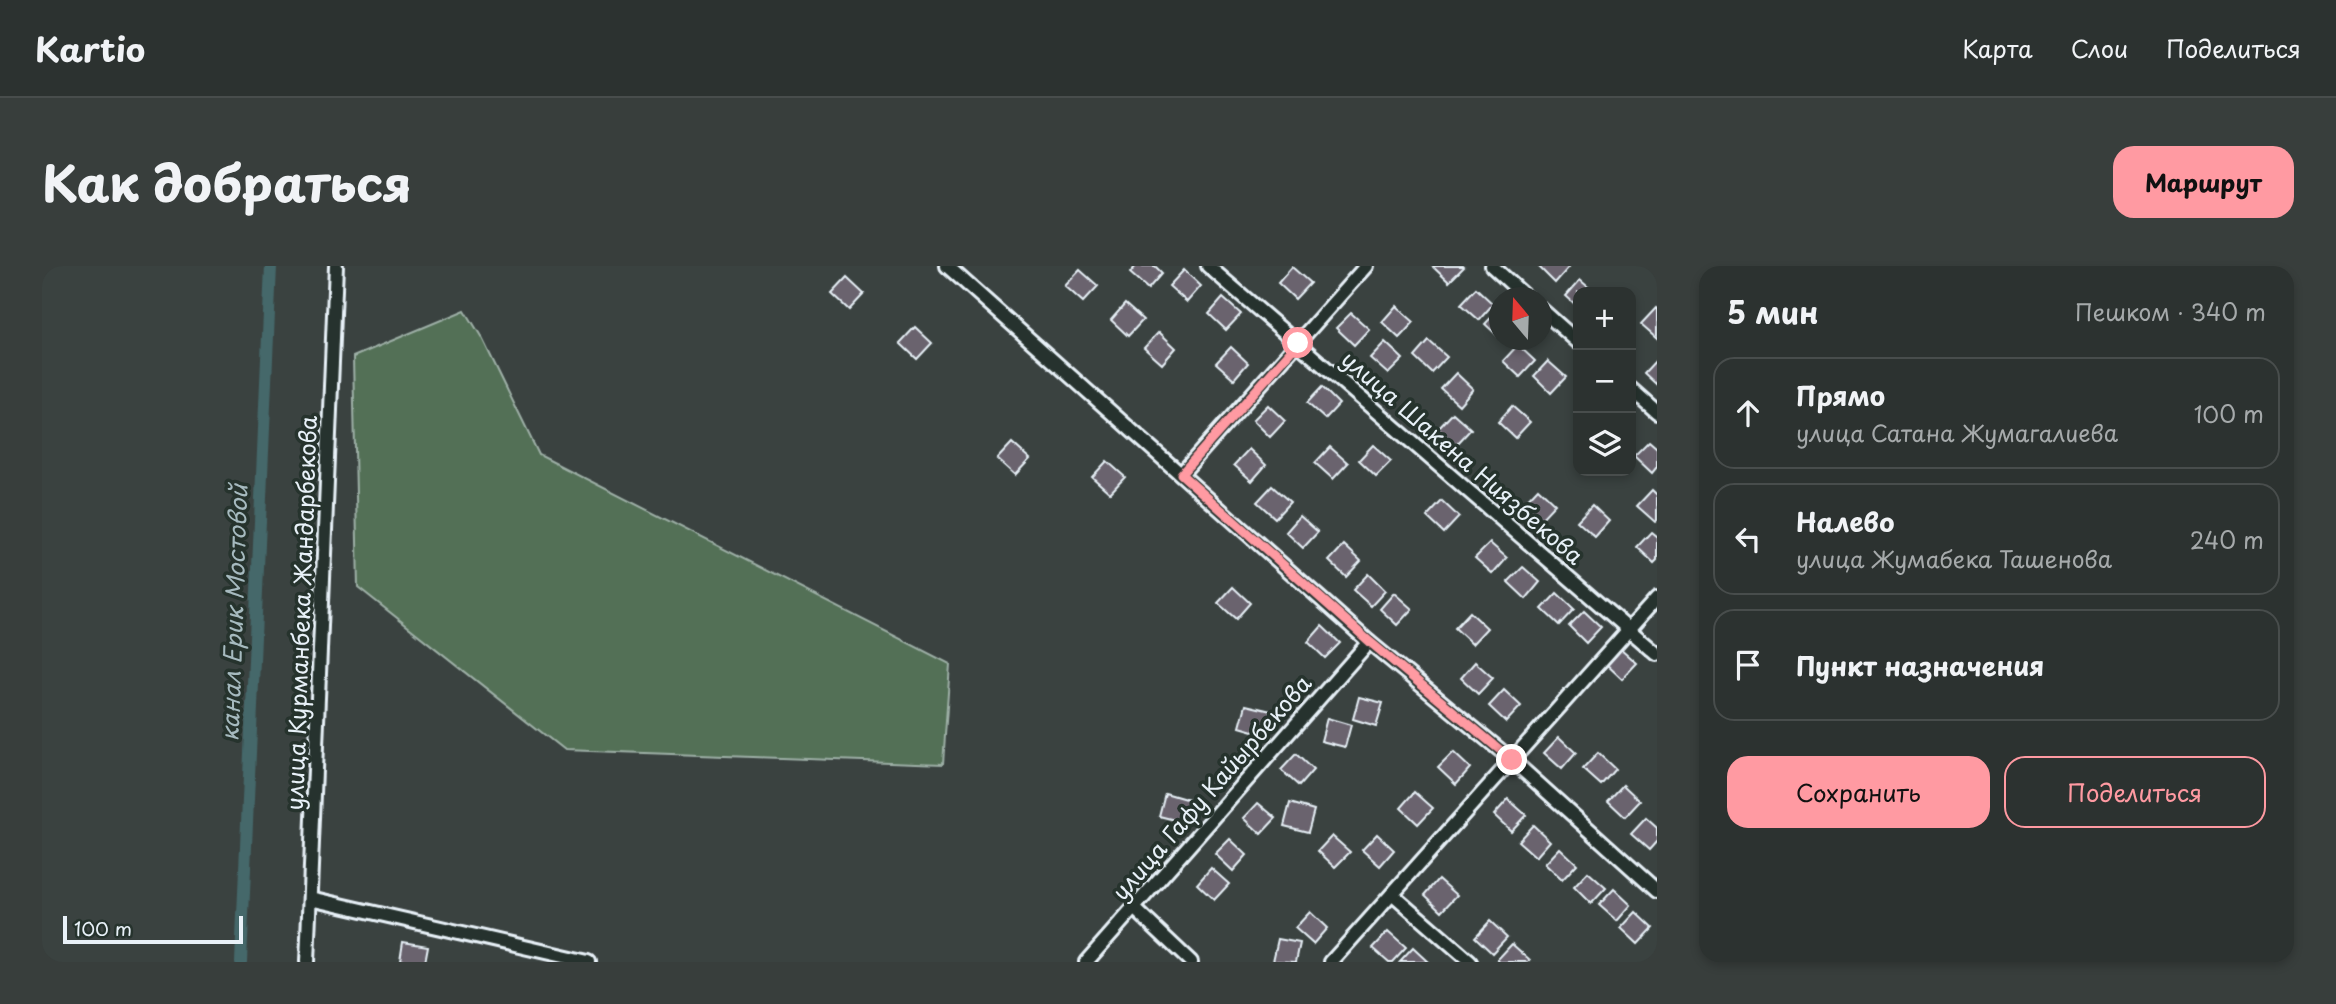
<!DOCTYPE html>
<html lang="ru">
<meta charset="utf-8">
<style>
body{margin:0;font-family:"Playpen Sans",sans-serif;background:#383e3c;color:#f1f3f6}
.controls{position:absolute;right:21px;top:21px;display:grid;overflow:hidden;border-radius:14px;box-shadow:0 4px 10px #0003}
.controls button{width:63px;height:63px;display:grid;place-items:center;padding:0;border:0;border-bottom:2px solid #484d4c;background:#2c3230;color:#f1f3f6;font:35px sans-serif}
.compass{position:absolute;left:1447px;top:21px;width:63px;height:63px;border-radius:50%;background:#2c3230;box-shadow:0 4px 10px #0003;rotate:341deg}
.scale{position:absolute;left:21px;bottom:18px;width:180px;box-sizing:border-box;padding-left:7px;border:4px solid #e8f1f8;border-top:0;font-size:19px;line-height:24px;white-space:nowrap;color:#e8f1f8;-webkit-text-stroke:5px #26332d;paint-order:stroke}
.stop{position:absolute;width:21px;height:21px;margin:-16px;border:5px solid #ff9aa2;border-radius:50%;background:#fff}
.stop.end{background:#ff9aa2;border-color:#fff;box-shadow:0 2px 7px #0008}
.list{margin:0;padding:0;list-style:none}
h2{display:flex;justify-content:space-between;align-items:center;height:91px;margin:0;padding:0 28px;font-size:30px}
h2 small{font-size:23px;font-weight:400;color:#a6aaab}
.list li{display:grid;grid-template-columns:46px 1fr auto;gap:21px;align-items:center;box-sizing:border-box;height:112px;margin:0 14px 14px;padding:0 14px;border:2px solid #484d4c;border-radius:21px}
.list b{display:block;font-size:26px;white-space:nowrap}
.list p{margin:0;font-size:23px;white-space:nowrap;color:#a6aaab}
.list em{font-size:23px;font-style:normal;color:#a6aaab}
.actions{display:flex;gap:14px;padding:21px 28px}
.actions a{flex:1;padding:16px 0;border:2px solid #ff9aa2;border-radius:21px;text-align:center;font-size:24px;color:#ff9aa2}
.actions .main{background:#ff9aa2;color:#111}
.icon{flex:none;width:38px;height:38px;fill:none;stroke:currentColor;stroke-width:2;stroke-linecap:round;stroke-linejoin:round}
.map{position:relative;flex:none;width:1615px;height:696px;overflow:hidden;border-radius:21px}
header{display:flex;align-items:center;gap:42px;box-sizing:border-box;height:98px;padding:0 35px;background:#2c3230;border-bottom:2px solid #484d4c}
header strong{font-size:33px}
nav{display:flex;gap:38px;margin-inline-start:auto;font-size:24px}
.intro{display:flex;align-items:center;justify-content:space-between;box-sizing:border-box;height:168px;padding:0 42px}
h1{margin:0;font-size:49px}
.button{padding:18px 32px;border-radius:21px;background:#ff9aa2;color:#111;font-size:24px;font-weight:700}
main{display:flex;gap:42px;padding:0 42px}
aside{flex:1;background:#2c3230;border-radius:21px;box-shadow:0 4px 10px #0003}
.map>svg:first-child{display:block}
.green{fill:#536f56;stroke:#9eb0a7;stroke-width:2}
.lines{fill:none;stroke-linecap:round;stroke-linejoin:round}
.canal{stroke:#44686a;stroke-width:12}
.building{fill:#6a646e;stroke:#e8f1f8;stroke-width:2}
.minor-casing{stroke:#e8f1f8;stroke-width:18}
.minor{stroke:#26332d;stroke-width:12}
.route{stroke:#ff9aa2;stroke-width:9}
.labels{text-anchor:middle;stroke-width:7;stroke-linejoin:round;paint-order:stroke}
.street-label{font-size:23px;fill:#e8f1f8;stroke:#26332d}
.water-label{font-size:24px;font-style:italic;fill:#a6babf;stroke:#26332d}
</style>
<header>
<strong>Kartio</strong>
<nav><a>Карта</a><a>Слои</a><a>Поделиться</a></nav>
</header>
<div class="intro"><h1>Как добраться</h1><a class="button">Маршрут</a></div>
<main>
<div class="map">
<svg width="1615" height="696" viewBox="0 0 1615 696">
<rect width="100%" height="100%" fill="#3a4240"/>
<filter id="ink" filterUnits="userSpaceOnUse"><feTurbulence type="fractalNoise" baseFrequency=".0143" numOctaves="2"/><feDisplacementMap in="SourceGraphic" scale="14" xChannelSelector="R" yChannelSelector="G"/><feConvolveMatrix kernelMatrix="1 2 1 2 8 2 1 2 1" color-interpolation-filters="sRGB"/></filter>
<g filter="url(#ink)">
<!-- green -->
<polygon class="green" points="423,44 440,72 497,189 908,398 901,498 522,484 316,321 311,91"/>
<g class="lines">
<!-- canal -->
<polyline class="canal" points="199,696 229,0"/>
</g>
<!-- building -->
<g class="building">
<polygon points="1094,0 1113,0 1120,7 1106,23 1088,7"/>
<polygon points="1390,0 1421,0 1422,1 1407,16"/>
<polygon points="1496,0 1526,0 1527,1 1513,17"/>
<polygon points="1250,1 1268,17 1253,33 1236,17"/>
<polygon points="1038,4 1056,20 1041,36 1023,20"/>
<polygon points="1142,4 1159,20 1145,36 1127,20"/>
<polygon points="805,12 822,28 807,44 790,28"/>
<polygon points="1538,14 1552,26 1536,26 1536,41 1524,30"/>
<polygon points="1434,22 1451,38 1437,54 1419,38"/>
<polygon points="1181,32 1199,48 1184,64 1167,48"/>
<polygon points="1083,38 1101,54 1086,70 1069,54"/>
<polygon points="1354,40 1372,56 1357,72 1340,56"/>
<polygon points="1458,42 1458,72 1443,58"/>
<polygon points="1614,42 1615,43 1615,72 1599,58"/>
<polygon points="1309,47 1327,63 1312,79 1294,62"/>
<polygon points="873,61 890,77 875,93 858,77"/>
<polygon points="1117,66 1134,82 1120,98 1102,82"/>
<polygon points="1387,75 1405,91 1390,107 1373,91"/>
<polygon points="1343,76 1361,93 1346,108 1328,92"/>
<polygon points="1476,79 1493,95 1478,111 1461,95"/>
<polygon points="1189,81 1206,97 1192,113 1174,97"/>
<polygon points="1615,93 1615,119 1602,107"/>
<polygon points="1506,95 1524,111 1509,127 1492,110"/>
<polygon points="1414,107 1431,123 1417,139 1399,123"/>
<polygon points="1280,121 1297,138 1283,153 1265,137"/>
<polygon points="1226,139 1243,155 1228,171 1211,154"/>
<polygon points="1470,140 1488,156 1473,172 1456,156"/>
<polygon points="1411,147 1429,163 1414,179 1396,163"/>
<polygon points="1607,175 1615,182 1615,201 1610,207 1592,190"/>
<polygon points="970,177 988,193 973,209 955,193"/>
<polygon points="1331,179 1349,195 1334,210 1317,194"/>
<polygon points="1288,181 1306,197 1291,213 1273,197"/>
<polygon points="1207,183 1224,199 1210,215 1192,199"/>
<polygon points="1065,195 1083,211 1068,227 1050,211"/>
<polygon points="1230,220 1248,236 1233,252 1215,236"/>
<polygon points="1496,222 1513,238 1499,253 1481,238"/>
<polygon points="1610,224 1615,229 1615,254 1613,256 1595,240"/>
<polygon points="1400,235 1417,251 1402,267 1385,251"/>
<polygon points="1550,239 1567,255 1553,271 1535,255"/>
<polygon points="1258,250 1276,266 1261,282 1244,266"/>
<polygon points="1609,266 1615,271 1615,294 1612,297 1595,281"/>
<polygon points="1448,277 1465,292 1451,308 1433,292"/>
<polygon points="1302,279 1319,295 1304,311 1287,295"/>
<polygon points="1481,301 1498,316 1484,333 1466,316"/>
<polygon points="1326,308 1343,325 1329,340 1311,324"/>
<polygon points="1191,321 1208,337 1194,353 1176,337"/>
<polygon points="1352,327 1370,343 1355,359 1338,343"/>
<polygon points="1515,327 1532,343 1517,359 1500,343"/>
<polygon points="1542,345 1559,361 1544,377 1527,360"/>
<polygon points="1428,346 1445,362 1430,378 1413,362"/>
<polygon points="1280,360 1298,377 1283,392 1266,376"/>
<polygon points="1577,381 1595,397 1580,413 1563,397"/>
<polygon points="1433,396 1451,412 1436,428 1419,412"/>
<polygon points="1462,424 1479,440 1464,456 1447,440"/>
<polygon points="1317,431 1341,437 1334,460 1311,453"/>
<polygon points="1204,439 1229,445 1222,468 1198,461"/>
<polygon points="1285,452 1309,459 1303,481 1279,475"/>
<polygon points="1517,471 1534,487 1520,503 1502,487"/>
<polygon points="1411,486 1428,502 1414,518 1396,501"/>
<polygon points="1556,487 1573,503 1559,519 1541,503"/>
<polygon points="1254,488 1271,504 1257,520 1239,504"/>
<polygon points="1581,519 1598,535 1583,551 1566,535"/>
<polygon points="1373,526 1391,542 1376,558 1359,542"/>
<polygon points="1123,527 1147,534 1141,556 1117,550"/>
<polygon points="1466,533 1484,549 1469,565 1452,549"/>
<polygon points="1216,537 1234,552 1219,568 1202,552"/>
<polygon points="1248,537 1272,544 1266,566 1242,560"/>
<polygon points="1604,552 1615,562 1615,575 1607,584 1589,568"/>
<polygon points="1491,559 1508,575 1494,591 1476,575"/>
<polygon points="1335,568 1352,584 1338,600 1320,584"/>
<polygon points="1290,570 1308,586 1293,601 1276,585"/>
<polygon points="1188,573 1205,589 1191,605 1173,588"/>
<polygon points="1518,582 1535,598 1520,614 1503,598"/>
<polygon points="1169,602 1187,618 1172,634 1155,618"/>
<polygon points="1546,606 1564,622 1549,638 1532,621"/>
<polygon points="1397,613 1415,629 1400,645 1383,629"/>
<polygon points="1572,623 1589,639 1575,655 1557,639"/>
<polygon points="1268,646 1285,662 1271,678 1253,662"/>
<polygon points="1594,646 1611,662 1596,678 1579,662"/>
<polygon points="1448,655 1465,671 1450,687 1433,671"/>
<polygon points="1346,666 1364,682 1351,696 1347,696 1331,682"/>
<polygon points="1236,673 1258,677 1254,696 1231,695"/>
<polygon points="361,676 386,680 383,696 358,695"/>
<polygon points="1470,678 1488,694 1486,696 1458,696 1455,694"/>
<polygon points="1371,682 1386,696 1358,696"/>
</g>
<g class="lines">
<defs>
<g id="minor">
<polyline points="905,0 1327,376 1470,494 1615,625"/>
<polyline points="1166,0 1615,388"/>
<polyline points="1450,0 1485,32"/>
<polyline points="1500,44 1536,76"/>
<polyline points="1589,123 1615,146"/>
<polyline points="1139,208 1324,0"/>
<polyline points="1350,628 1428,696"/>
<polyline points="268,632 547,696"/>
<polyline points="1092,642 1149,696"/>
<polyline points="265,696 294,0"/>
<polyline points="1044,696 1327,376"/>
<polyline points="1289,696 1615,332"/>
</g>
</defs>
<!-- minor casing -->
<use href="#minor" class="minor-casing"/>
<!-- minor -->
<use href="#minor" class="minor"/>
</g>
</g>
<g class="lines" filter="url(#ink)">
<!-- route -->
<polyline class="route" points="1256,77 1139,208 1328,376 1470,494"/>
</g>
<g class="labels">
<!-- street labels -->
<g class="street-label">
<text transform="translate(1420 192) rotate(41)" y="8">улица Шакена Ниязбекова</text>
<text transform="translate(260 347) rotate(-88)" y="8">улица Курманбека Жандарбекова</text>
<text transform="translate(1170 522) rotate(-49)" y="8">улица Гафу Кайырбекова</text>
</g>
<!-- water labels -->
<g class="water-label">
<text transform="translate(193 347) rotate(-88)" y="8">канал Ерик Мостовой</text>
</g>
</g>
</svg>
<div class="controls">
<button>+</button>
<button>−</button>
<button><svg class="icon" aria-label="layers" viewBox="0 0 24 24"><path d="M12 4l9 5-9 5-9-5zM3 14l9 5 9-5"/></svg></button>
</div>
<svg class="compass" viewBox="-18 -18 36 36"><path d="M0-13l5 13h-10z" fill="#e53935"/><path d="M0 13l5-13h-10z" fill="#a6aaab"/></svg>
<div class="scale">100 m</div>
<div class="stop" style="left:1256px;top:77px"></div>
<div class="stop end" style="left:1470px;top:494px"></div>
</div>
<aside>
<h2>5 мин<small>Пешком · 340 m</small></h2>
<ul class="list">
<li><svg class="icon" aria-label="ahead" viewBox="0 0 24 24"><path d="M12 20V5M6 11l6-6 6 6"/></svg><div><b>Прямо</b><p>улица Сатана Жумагалиева</p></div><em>100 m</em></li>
<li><svg class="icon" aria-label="left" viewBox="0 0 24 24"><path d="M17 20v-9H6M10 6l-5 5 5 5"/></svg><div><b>Налево</b><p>улица Жумабека Ташенова</p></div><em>240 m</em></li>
<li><svg class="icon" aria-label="arrive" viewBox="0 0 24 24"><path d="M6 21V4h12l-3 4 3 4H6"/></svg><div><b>Пункт назначения</b></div></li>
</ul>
<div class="actions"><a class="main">Сохранить</a><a>Поделиться</a></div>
</aside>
</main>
